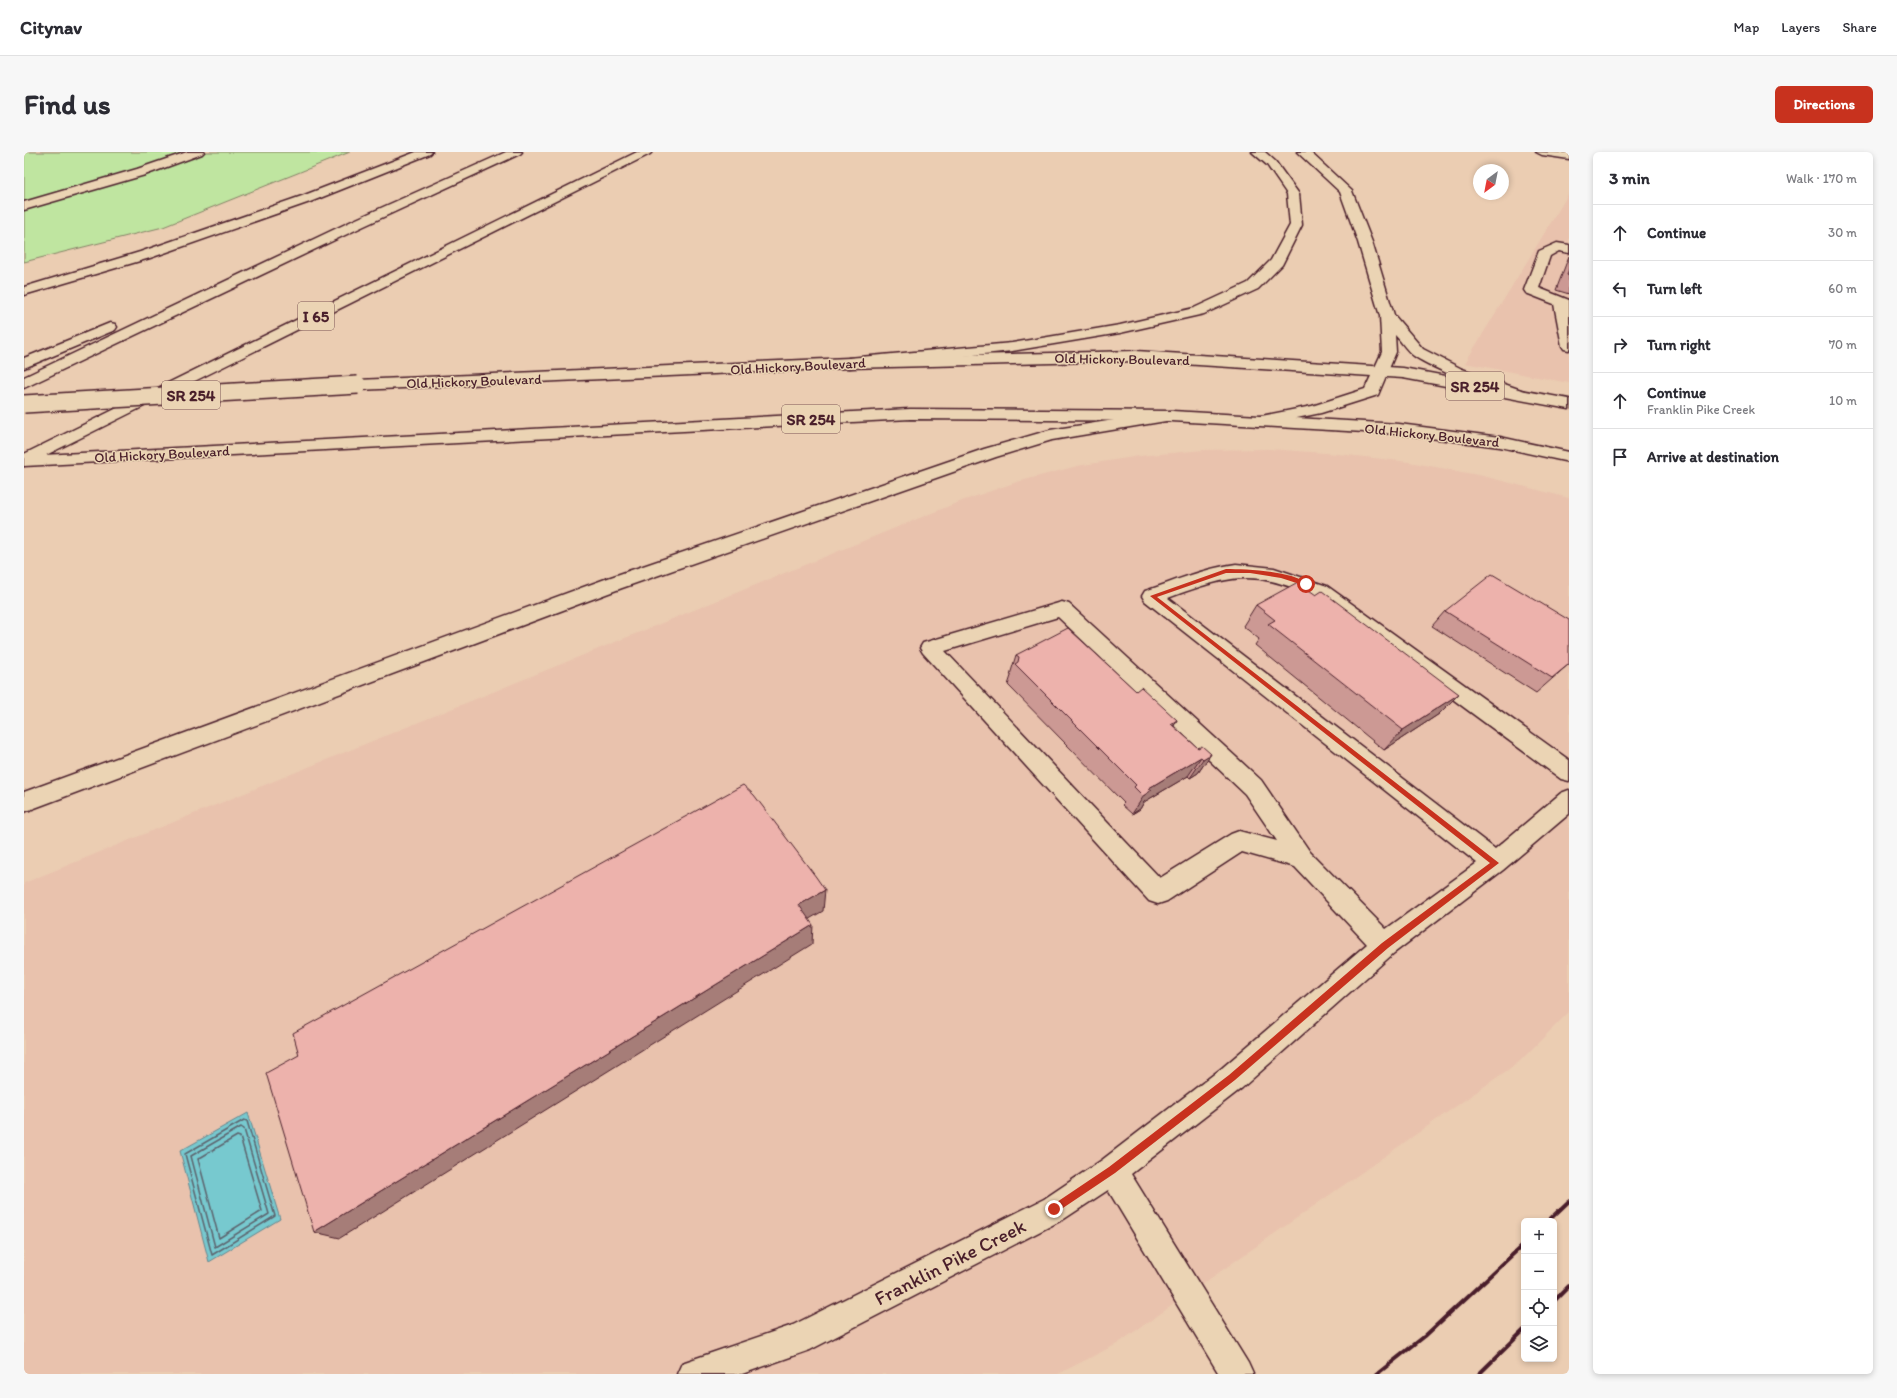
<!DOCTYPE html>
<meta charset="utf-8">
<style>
body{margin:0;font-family:Itim,sans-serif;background:#f7f7f7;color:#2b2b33}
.controls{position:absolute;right:12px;bottom:12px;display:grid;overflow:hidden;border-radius:6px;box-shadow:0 2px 6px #0003}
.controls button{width:36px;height:36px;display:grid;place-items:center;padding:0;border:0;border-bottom:1px solid #e1e1e2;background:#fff;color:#2b2b33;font:20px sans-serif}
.compass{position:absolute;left:1449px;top:12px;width:36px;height:36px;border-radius:50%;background:#fff;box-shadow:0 2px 6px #0003;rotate:212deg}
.stop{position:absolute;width:12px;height:12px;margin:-9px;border:3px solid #c8321e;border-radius:50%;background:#fff}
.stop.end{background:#c8321e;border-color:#fff;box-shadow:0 1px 4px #0008}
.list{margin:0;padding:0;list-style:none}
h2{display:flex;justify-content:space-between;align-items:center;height:52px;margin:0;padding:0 16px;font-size:17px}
h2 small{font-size:13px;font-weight:400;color:#7c7c81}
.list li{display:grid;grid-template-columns:26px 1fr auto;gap:12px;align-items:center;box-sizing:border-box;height:56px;padding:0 16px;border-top:1px solid #e1e1e2}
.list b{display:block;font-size:15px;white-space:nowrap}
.list p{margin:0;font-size:13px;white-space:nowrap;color:#7c7c81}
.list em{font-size:13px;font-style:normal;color:#7c7c81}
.icon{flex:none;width:22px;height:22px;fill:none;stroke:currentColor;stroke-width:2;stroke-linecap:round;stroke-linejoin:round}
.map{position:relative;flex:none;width:1545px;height:1222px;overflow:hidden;border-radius:6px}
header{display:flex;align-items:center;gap:24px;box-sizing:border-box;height:56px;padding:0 20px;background:#fff;border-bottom:1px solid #e1e1e2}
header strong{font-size:19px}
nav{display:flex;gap:22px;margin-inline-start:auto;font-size:14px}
.intro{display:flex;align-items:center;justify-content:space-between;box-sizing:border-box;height:96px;padding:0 24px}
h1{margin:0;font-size:28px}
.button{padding:10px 18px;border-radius:6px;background:#c8321e;color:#fff;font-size:14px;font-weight:700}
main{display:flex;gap:24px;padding:0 24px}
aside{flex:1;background:#fff;border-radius:6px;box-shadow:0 2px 6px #0003}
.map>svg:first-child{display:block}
.built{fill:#e9c2ad}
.green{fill:#bfe5a0;stroke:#848266}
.water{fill:#77c9cf;stroke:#65858d}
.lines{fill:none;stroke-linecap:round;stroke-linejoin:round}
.shore{stroke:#5c636d;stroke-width:1.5}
.minor-casing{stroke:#4a1f2b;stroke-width:3}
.major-casing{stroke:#4a1f2b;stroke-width:3}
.highway-casing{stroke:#4a1f2b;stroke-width:3}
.minor{fill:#ebd4b4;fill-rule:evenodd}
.major{fill:#ebd4b4;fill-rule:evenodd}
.highway{fill:#ebd4b4;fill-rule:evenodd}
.rail{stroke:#4a1f2b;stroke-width:4}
.major-bridge-casing{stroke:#4a1f2b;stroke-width:20;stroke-linecap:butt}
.major-bridge{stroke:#ebd4b4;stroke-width:17}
.wall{fill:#cc9994;stroke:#4a1f2b}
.shaded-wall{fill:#a67d78;stroke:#4a1f2b}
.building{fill:#edb2ac;stroke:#4a1f2b}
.route{fill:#c8321e}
.labels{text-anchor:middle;stroke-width:3;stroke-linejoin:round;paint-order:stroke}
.far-street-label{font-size:14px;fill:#4a1f2b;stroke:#ebd4b4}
.shield{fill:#ebd4b4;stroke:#7a5554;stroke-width:1}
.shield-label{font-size:16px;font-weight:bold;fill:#4a1f2b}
.near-street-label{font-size:20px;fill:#4a1f2b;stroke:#ebd4b4}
</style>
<header>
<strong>Citynav</strong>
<nav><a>Map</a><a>Layers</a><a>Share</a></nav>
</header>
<div class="intro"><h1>Find us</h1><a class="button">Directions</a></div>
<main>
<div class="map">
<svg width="1545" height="1222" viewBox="0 0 1545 1222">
<rect width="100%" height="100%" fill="#ebcdb2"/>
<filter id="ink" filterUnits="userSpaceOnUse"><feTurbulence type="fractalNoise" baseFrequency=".025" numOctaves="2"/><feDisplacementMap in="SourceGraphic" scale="8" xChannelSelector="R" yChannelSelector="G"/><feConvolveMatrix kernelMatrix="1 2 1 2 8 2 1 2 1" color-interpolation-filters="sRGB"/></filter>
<g filter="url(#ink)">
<!-- built -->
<g class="built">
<polygon points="1545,41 1545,231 1441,211"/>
<polygon points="1245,297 1314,302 1385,310 1459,324 1545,346 1545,860 1495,910 1093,1192 1034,1222 0,1222 0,731 935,350 993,330 1053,314 1115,304 1179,298"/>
</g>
<!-- green -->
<polygon class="green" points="0,0 326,0 139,75 0,110"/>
<!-- water -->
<polygon class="water" points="224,961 256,1067 185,1110 156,999"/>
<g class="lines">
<!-- shore -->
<g class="shore">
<polygon points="220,968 223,969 251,1064 188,1103 161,1002"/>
<polygon points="217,975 220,977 245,1062 191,1095 167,1004"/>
<polygon points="213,984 216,985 238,1059 195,1086 174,1007"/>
</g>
<defs>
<g id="minor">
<polygon points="163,0 180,0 178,2 121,23 0,58 0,50 113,17"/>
<polygon points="1512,0 1545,1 1545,7 1518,3"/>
<polygon points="1533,91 1545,93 1545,101 1535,99 1526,104 1515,136 1545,148 1545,198 1540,197 1538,194 1530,152 1502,141 1500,138 1515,99"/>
<path d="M1212 412 1250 416 1303 434 1545 608V629L1537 627 1289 444C1227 416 1205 424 1144 446L1471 697 1537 641 1545 638V662L1479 718 1370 801 1218 936 1107 1022 1224 1211 1229 1222H1195L1084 1038 1040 1067 786 1198 718 1222H653L658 1211 769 1173 1020 1047 1078 1008 1198 916 1343 792 1271 715 1218 700 1143 749 1134 752 1125 749 899 501 896 496 899 491 1038 450 1045 452 1237 628 1286 700 1362 777 1453 711 1121 449 1118 444 1121 439C1151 429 1181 416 1212 412ZM1034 465 1221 642 1253 689 1215 679 1207 682 1136 726 921 499Z"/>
</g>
<g id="major">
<polygon points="1112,199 1379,216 1545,247 1545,257 1379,226 1112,209 825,216 334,238 329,236 326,233 329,230 334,228 825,206"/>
<polygon points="886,257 1148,259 1375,272 1476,285 1545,300 1545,310 1476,295 1375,282 1148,269 886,267 0,314 0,304"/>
</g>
<g id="highway">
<polygon points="392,0 408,0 406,2 286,50 126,106 0,143 0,135 116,100 278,44"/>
<polygon points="482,0 498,0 496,2 340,74 0,236 0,225 330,68"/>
<polygon points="613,0 628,0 626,2 0,314 0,302"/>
<polygon points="1228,0 1241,0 1251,9 1275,42 1278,73 1258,113 1234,137 1180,162 1096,181 988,199 825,216 820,214 817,211 820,208 825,206 988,191 1096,173 1170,156 1224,131 1247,108 1266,73 1263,42 1243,13"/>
<path d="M1273 0H1286L1328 39 1348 90 1370 163 1399 197 1438 217 1500 239 1502 242 1500 245C1483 249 1406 215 1390 204 1383 199 1377 189 1371 183L1372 200 1354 243 1297 261 1233 274 1227 272 1225 269 1227 266 1288 254 1341 237 1358 200 1356 164 1334 90 1316 40Z"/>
<polygon points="86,171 91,172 93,175 91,178 0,216 0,206"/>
<polygon points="1148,259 1154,261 1156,264 1154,267 1028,288 972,305 598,436 0,660 0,640 584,426 960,297 1026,278"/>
</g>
</defs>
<!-- minor casing -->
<use href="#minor" class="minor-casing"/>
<!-- major casing -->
<use href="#major" class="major-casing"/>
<!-- highway casing -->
<use href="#highway" class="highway-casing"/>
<!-- minor -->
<use href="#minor" class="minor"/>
<!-- major -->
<use href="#major" class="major"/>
<!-- highway -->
<use href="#highway" class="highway"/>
<!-- rail -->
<g class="rail">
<polyline points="1524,1069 1545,1049"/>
<polyline points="1530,1149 1545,1134"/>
<polyline points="1353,1222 1401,1184 1500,1092"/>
<polyline points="1455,1222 1500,1178"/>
</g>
<defs>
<polyline id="major-bridge" points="0,252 334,233"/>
</defs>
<!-- major-bridge casing -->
<use href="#major-bridge" class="major-bridge-casing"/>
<!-- major-bridge -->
<use href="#major-bridge" class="major-bridge"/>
</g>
<!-- wall -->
<g class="wall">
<polygon points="1545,104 1545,142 1532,138"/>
<polygon points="1232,453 1435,542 1415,562 1360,598 1231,493 1235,487 1219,474"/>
<polygon points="1421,459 1545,512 1512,541 1408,474"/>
<polygon points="992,503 1112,539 1153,568 1150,574 1174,596 1187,602 1174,621 1166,626 1164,624 1120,650 1116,657 1108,662 1098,653 1100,651 984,533 987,524 986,523"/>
</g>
<!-- shaded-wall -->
<g class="shaded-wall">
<polygon points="1435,542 1415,562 1360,598 1379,578"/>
<polygon points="1153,568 1141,588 1147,572"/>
<polygon points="1187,602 1174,621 1166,626 1179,607"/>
<polygon points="1177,605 1164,624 1120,650 1116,657 1108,662 1125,636"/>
<polygon points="801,738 799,759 775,773 775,753"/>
<polygon points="789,773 788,792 316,1086 290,1080"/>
</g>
<!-- building -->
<g class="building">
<polygon points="1545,117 1545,124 1543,123"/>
<polygon points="1468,422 1545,468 1545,512 1528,526 1421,459"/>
<polygon points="1274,430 1292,443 1298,439 1435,542 1379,578 1244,472 1251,468 1232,453"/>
<polygon points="1044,476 1112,539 1117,535 1153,568 1147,572 1174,596 1178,594 1187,602 1179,607 1177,605 1125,636 1128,638 1119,644 1110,635 1112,633 991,512 994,510 995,505 992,503"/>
<polygon points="719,633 730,643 792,725 801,738 775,753 789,773 290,1080 242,921 275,903 269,881"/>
</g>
</g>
<!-- route -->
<path class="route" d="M1202 417C1222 417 1269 419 1284 432L1282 434 1257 426 1226 421H1202L1133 445 1475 711 1364 796 1211 928 1091 1021 1030 1062 1026 1057 1027 1054 1085 1015 1205 923 1358 791 1466 711 1126 444Z"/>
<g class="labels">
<!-- far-street labels -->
<g class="far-street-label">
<text transform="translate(1098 207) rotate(1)" y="5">Old Hickory Boulevard</text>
<text transform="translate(774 214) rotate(-3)" y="5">Old Hickory Boulevard</text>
<text transform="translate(450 229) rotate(-2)" y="5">Old Hickory Boulevard</text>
<text transform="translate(1408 283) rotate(6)" y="5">Old Hickory Boulevard</text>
<text transform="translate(138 302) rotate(-3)" y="5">Old Hickory Boulevard</text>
</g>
<!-- shield labels -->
<g class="shield">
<rect x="274" y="150" width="36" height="28" rx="3"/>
<rect x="1422" y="220" width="58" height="28" rx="3"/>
<rect x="138" y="229" width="58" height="28" rx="3"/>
<rect x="758" y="253" width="58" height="28" rx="3"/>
</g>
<g class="shield-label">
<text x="292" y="170">I 65</text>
<text x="1451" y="240">SR 254</text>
<text x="167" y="249">SR 254</text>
<text x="787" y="273">SR 254</text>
</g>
<!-- near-street labels -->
<g class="near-street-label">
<text transform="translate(926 1110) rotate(-27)" y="7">Franklin Pike Creek</text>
</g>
</g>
</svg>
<div class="controls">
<button>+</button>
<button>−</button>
<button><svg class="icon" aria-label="locate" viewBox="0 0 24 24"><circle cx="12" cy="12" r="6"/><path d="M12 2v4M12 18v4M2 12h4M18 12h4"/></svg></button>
<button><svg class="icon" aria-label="layers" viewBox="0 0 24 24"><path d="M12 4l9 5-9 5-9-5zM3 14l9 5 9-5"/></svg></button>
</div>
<svg class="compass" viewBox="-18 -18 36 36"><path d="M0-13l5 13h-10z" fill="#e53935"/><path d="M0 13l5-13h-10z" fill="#7c7c81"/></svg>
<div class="stop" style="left:1282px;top:432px"></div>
<div class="stop end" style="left:1030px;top:1057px"></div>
</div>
<aside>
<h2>3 min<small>Walk · 170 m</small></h2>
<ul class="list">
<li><svg class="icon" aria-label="ahead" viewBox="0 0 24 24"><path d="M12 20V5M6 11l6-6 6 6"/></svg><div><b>Continue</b></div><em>30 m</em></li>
<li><svg class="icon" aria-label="left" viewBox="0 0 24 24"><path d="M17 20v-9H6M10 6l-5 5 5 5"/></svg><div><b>Turn left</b></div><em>60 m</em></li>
<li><svg class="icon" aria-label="right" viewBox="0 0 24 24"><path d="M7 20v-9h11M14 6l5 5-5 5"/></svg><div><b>Turn right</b></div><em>70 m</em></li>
<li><svg class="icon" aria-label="ahead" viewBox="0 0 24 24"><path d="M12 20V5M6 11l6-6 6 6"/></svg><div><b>Continue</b><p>Franklin Pike Creek</p></div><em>10 m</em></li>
<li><svg class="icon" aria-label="arrive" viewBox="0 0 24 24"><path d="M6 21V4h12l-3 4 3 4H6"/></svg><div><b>Arrive at destination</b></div></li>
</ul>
</aside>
</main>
